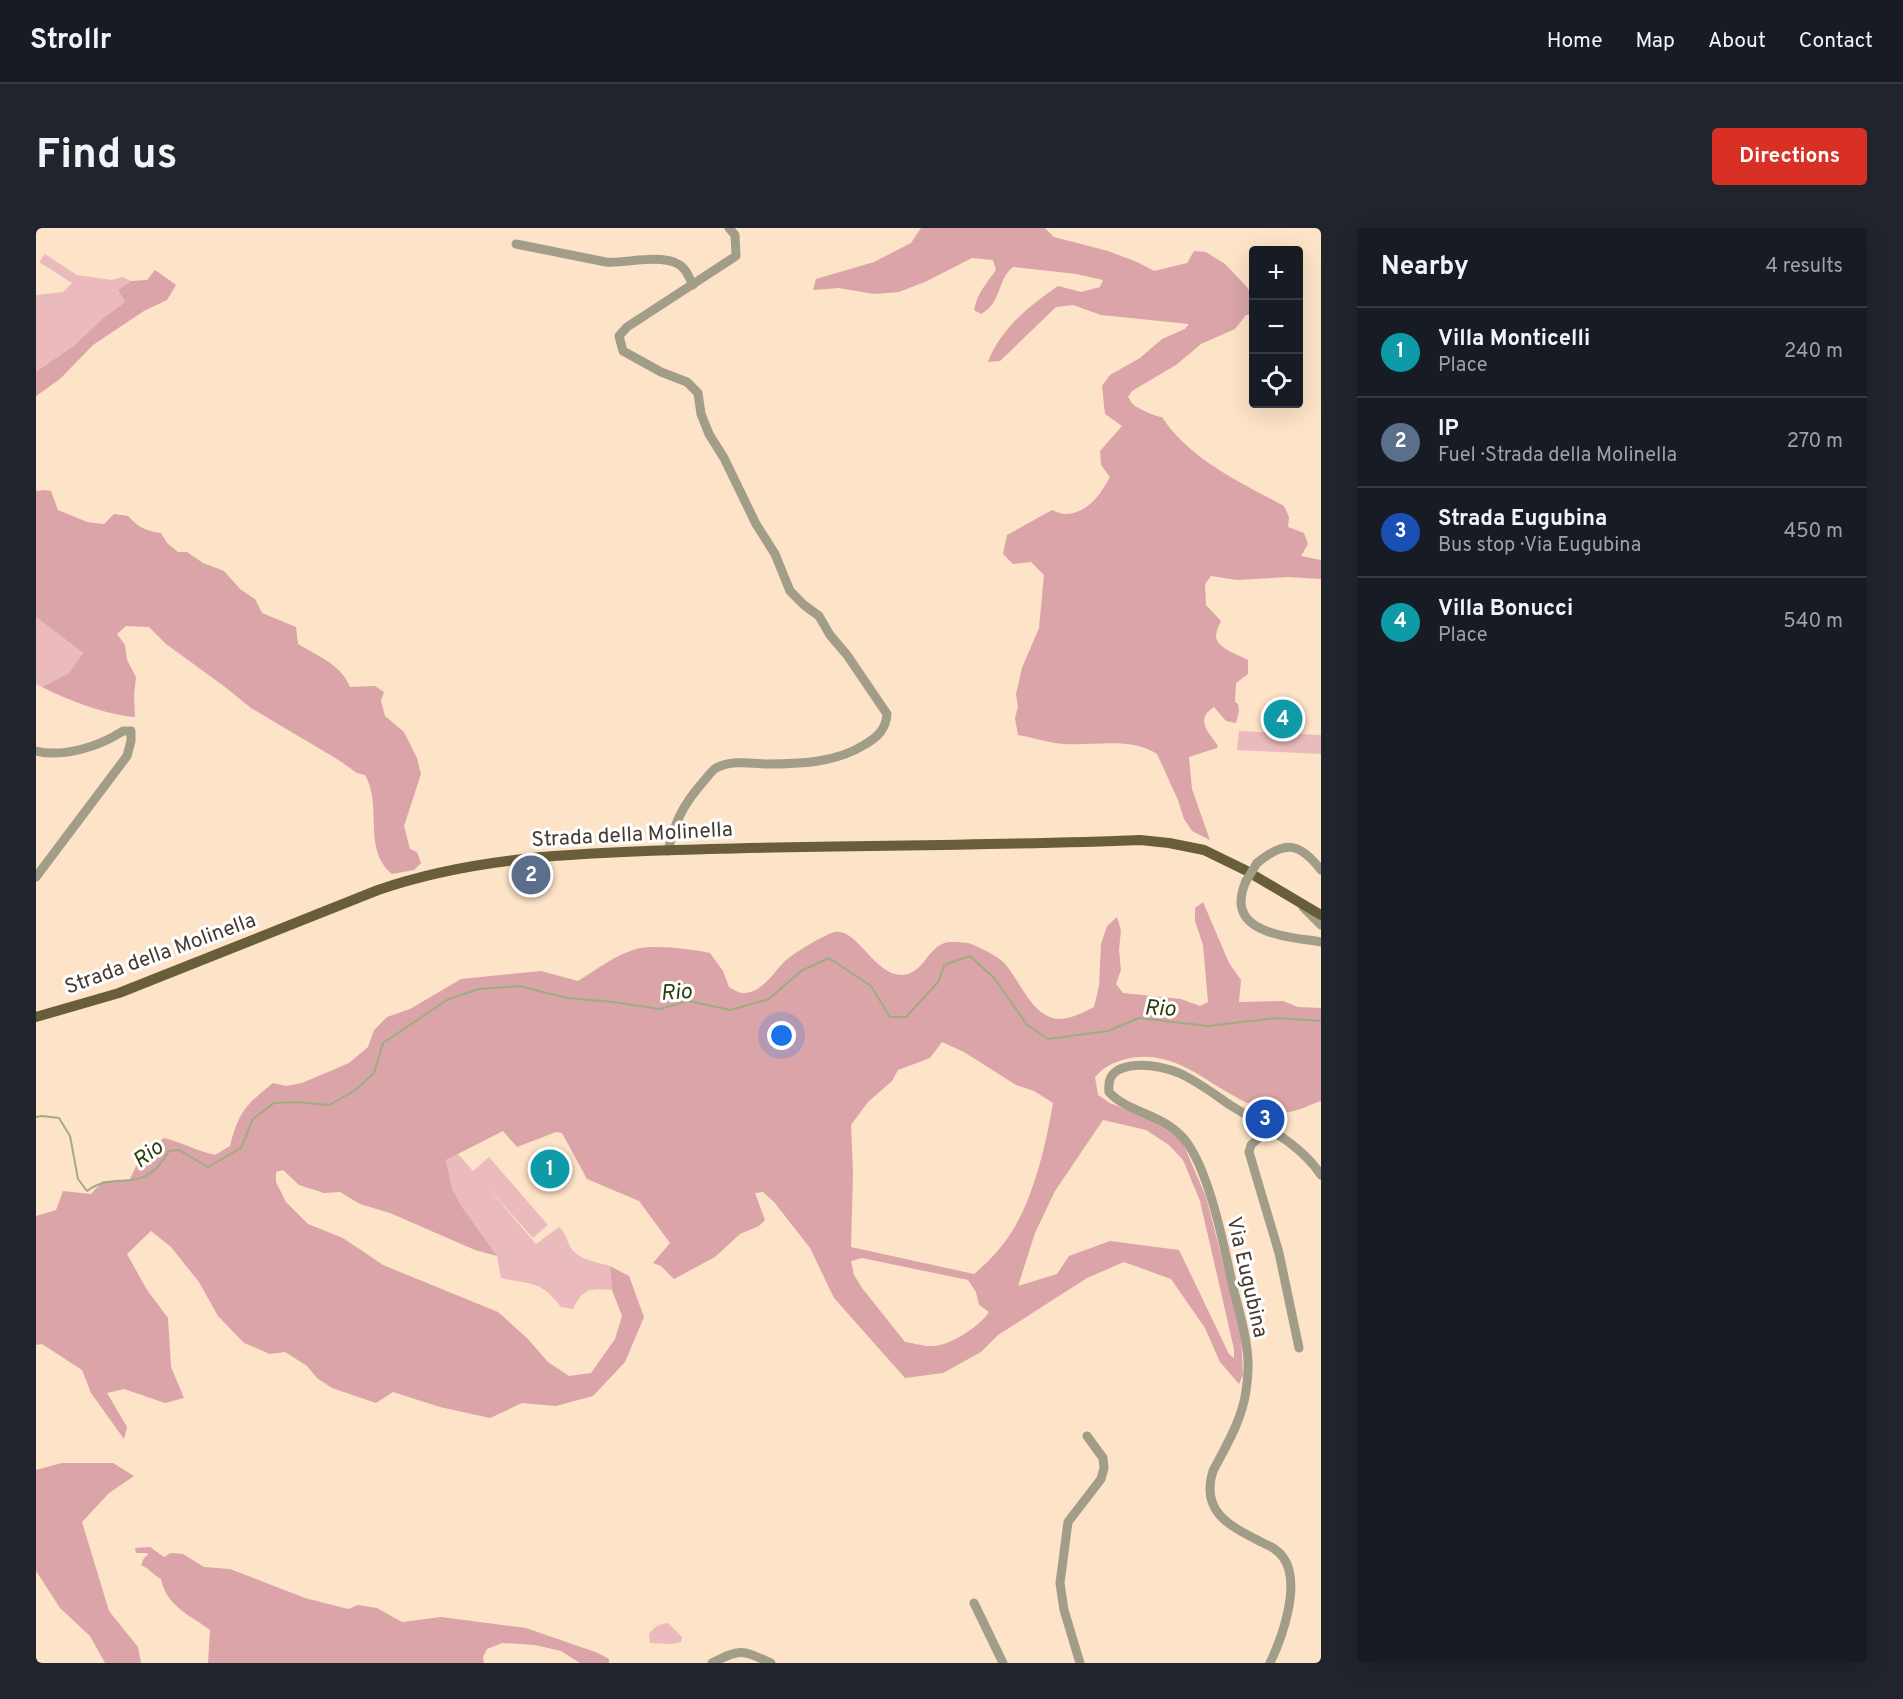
<!DOCTYPE html>
<meta charset="utf-8">
<style>
body{margin:0;font-family:Overpass,sans-serif;background:#20242c;color:#f1f3f6}
.controls{position:absolute;right:18px;top:18px;display:grid;overflow:hidden;border-radius:6px;box-shadow:0 6px 24px #0002}
.controls button{width:54px;height:54px;display:grid;place-items:center;padding:0;border:0;border-bottom:2px solid #363941;background:#171b24;color:#f1f3f6;font:30px sans-serif}
.you{position:absolute;left:746px;top:808px;width:21px;height:21px;margin:-15px;border:4px solid #fff;border-radius:50%;background:#1a73e8;box-shadow:0 0 0 9px #1a73e833}
.badge{display:grid;place-items:center;width:39px;height:39px;border-radius:50%;background:#d93025;color:#fff;font-size:20px;font-weight:700}
.pin{position:absolute;translate:-50% -50%;border:3px solid #fff;box-shadow:0 2px 6px #0006}
.list{margin:0;padding:0;list-style:none}
h2{display:flex;justify-content:space-between;align-items:center;height:78px;margin:0;padding:0 24px;font-size:26px}
h2 small{font-size:20px;font-weight:400;color:#9ea1a6}
.list li{display:grid;grid-template-columns:39px 1fr auto;gap:18px;align-items:center;box-sizing:border-box;height:90px;padding:0 24px;border-top:2px solid #363941}
.list b{display:block;font-size:22px;white-space:nowrap}
.list p{margin:0;font-size:20px;white-space:nowrap;color:#9ea1a6}
.list em{font-size:20px;font-style:normal;color:#9ea1a6}
.icon{flex:none;width:33px;height:33px;fill:none;stroke:currentColor;stroke-width:2;stroke-linecap:round;stroke-linejoin:round}
.map{position:relative;flex:none;width:1285px;height:1435px;overflow:hidden;border-radius:6px}
header{display:flex;align-items:center;gap:36px;box-sizing:border-box;height:84px;padding:0 30px;background:#171b24;border-bottom:2px solid #363941}
header strong{font-size:28px}
nav{display:flex;gap:33px;margin-inline-start:auto;font-size:21px}
.intro{display:flex;align-items:center;justify-content:space-between;box-sizing:border-box;height:144px;padding:0 36px}
h1{margin:0;font-size:42px}
.button{padding:15px 27px;border-radius:6px;background:#d93025;color:#fff;font-size:21px;font-weight:700}
main{display:flex;gap:36px;padding:0 36px}
aside{flex:1;background:#171b24;border-radius:6px;box-shadow:0 6px 24px #0002}
.map>svg:first-child{display:block}
.green{fill:#eababd}
.forest{fill:#daa4a8;fill-rule:evenodd}
.lines{fill:none;stroke-linecap:round;stroke-linejoin:round}
.stream{stroke:#9ead80;stroke-width:2}
.minor{stroke:#a29d89;stroke-width:9}
.major{stroke:#685f3a;stroke-width:10}
.minor-bridge{stroke:#a29d89;stroke-width:9}
.labels{text-anchor:middle;stroke-width:6;stroke-linejoin:round;paint-order:stroke}
.street-label{font-size:21px;fill:#443a2f;stroke:#fff}
.water-label{font-size:22px;font-style:italic;fill:#2f3d08;stroke:#fff}
</style>
<header>
<strong>Strollr</strong>
<nav><a>Home</a><a>Map</a><a>About</a><a>Contact</a></nav>
</header>
<div class="intro"><h1>Find us</h1><a class="button">Directions</a></div>
<main>
<div class="map">
<svg width="1285" height="1435" viewBox="0 0 1285 1435">
<rect width="100%" height="100%" fill="#fde3c7"/>
<!-- green -->
<g class="green">
<polygon points="9,26 41,47 76,52 86,49 95,53 82,62 89,74 66,91 40,116 0,144 0,67 27,64 36,55 3,34"/>
<polygon points="0,389 47,425 33,445 6,459 0,456"/>
<polygon points="1203,503 1285,507 1285,526 1201,522"/>
<path d="M422 926 437 943 453 929 512 997 497 1010 447 954 500 1016 523 999C530 1005 530 1012 535 1020 543 1032 561 1034 574 1038L576 1062C555 1060 547 1060 537 1081L525 1079C505 1052 495 1057 465 1050L461 1028 426 979 416 960 410 932Z"/>
<path d="M632 1395 646 1409 645 1414 635 1416 614 1415 613 1406C618 1399 623 1396 632 1395Z"/>
</g>
<!-- forest -->
<g class="forest">
<path d="M885 0H1009L1018 9 1072 23 1101 34 1118 43 1151 35 1158 23 1170 24 1189 36 1211 59 1217 70V87H1210L1199 101 1165 116 1140 137 1096 163 1092 169C1094 171 1095 175 1098 177 1102 181 1121 189 1126 189 1154 232 1204 254 1248 278L1253 289 1252 299 1268 305 1272 316 1265 328 1285 332V351L1252 349 1201 352 1175 348 1169 356 1170 377 1185 393C1183 397 1180 404 1180 408 1180 420 1203 427 1212 432V446L1200 455 1199 474 1202 476 1203 483 1200 495 1190 493 1178 479C1158 492 1173 504 1182 518L1181 520 1153 529 1156 561 1174 612 1156 603 1148 591 1142 572 1121 526C1093 507 1050 520 1019 515 1007 513 994 509 982 507L979 490 982 479 980 466 986 440 1003 400 1008 347 995 334 977 336 967 326 971 307 1016 282C1020 284 1026 286 1030 286 1052 285 1065 266 1074 249L1065 237 1064 223 1086 198 1069 186 1066 158 1074 147 1104 130 1126 111 1149 101 1153 96 1065 87 1037 77 1020 79 964 133 952 134C965 100 993 78 1022 58L1045 64 1064 59 1067 52 1040 46 977 39C961 51 966 75 945 86L938 82C941 65 951 55 960 42L957 32 936 30 891 53 863 64 838 66 803 60 777 62 780 51 838 34 875 15Z"/>
<polygon points="119,42 140,57 131,72 108,83 57,117 24,151 0,168 0,144 40,116 66,91 89,74 82,62 95,53 111,52"/>
<path d="M9 262 15 263 22 282 51 294 68 296 78 286 92 288C102 299 110 303 125 305L131 315 142 324H151L167 335 188 343 204 361 219 371 226 385 260 399 262 416C281 428 305 436 314 459L339 458 348 464 345 473 349 488 368 504 381 530 385 546 368 598 374 621 381 624 385 635 378 642 356 646C326 621 347 578 329 547L321 545 301 531 215 480 189 459 130 416 113 399 90 398 81 406 89 417 91 432 100 449 98 467 99 489C70 487 32 472 6 459L33 445 47 425 0 389V263Z"/>
<path d="M1167 674 1193 735 1205 752 1203 774 1247 773 1262 779 1285 780V873C1275 876 1261 884 1250 884 1191 885 1154 816 1090 831 1076 835 1069 838 1059 849L1062 867 1074 875 1120 894 1146 913 1170 969 1205 1104 1207 1147 1203 1156 1184 1134 1169 1100 1135 1051 1088 1034 1051 1050 962 1107 945 1124 907 1145 869 1150 798 1070 774 1020 738 974 727 964 719 965 729 992 723 998 704 1006 679 1029 638 1051 625 1038 617 1035 634 1015 603 973 551 951 526 905 520 904 481 919 467 903 410 932 416 960 426 979 461 1028 439 1022 354 985 324 976 304 964 288 965 263 957 247 942 240 944V954L250 974 272 996 307 1010 347 1037 462 1084 492 1111 512 1134 533 1148 555 1145 579 1111 586 1088 576 1062 574 1038 593 1048 608 1089 589 1134 557 1168 520 1178 486 1175 454 1190 404 1179 357 1164 340 1175 296 1160 281 1150 271 1138 249 1124 234 1126 208 1115 182 1088 163 1054 135 1019 115 1003 91 1026 111 1062 132 1090 135 1139 148 1170 129 1175 88 1161 71 1165 91 1199 88 1211 55 1165 46 1142 6 1116 0 1117V988L20 982 27 963 55 966 67 953H93L105 928 128 910C145 914 161 923 179 927L194 918C203 883 210 877 237 855L250 858 266 855 313 835 332 819 338 802 351 789 374 781 425 751 505 743 542 753C560 742 579 727 600 721 616 716 657 721 674 725L687 743 693 759C696 761 702 764 705 765 725 767 737 745 748 734 754 727 791 705 799 704 821 700 838 747 866 747 889 746 891 717 913 714 919 714 930 714 935 716 945 720 964 729 970 737 985 755 997 790 1023 791 1035 791 1048 784 1058 779L1063 758 1065 716 1071 698 1081 689 1085 702 1083 722 1085 742 1080 756 1087 765 1145 771 1164 778 1172 774 1167 717 1159 693V680ZM906 814 928 824 980 857 998 863 1017 875C1010 917 997 973 973 1008 963 1023 951 1035 938 1046L815 1019 817 944 815 897 832 874 856 853 862 842 894 830ZM1067 892 1110 902 1133 917 1147 932 1164 973 1198 1121V1130L1193 1126 1143 1022 1074 1013 1033 1028 1021 1046 982 1058 999 1005 1019 963ZM826 1030 932 1052 940 1064 943 1077 953 1084C944 1098 915 1117 898 1118 889 1119 878 1115 869 1114L826 1060 818 1047 815 1033Z"/>
<polygon points="26,1235 77,1235 98,1248 73,1265 46,1294 73,1383 102,1419 105,1435 69,1435 54,1408 24,1380 0,1343 0,1242"/>
<path d="M114 1319 128 1329 135 1325 147 1326 168 1339 194 1341 269 1370 312 1381 322 1377 341 1380 366 1394 405 1389 490 1400 562 1425 573 1431V1435H544L525 1423 499 1417 466 1415 451 1421 447 1429 448 1435H172L174 1402C154 1387 130 1378 125 1351 116 1346 113 1340 105 1337L108 1330 112 1327 111 1325H100L99 1320Z"/>
</g>
<g class="lines">
<!-- stream -->
<path class="stream" d="M0 889 6 888 23 890 34 908 42 951 51 963C82 940 105 971 133 923L143 922 172 939 205 920 217 891 238 875 260 874 293 877 318 863 338 845 347 815 411 772 442 761 483 758 531 770 577 774 623 781 653 773 694 782 733 771 765 743 793 730 835 758 854 789H870L903 753 908 737 934 728 959 751 991 797 1012 811 1072 803 1103 790 1172 798 1240 790 1285 793"/>
<!-- minor -->
<g class="minor">
<path d="M480 16 570 34C591 36 634 23 648 41 652 45 654 52 657 57"/>
<path d="M0 523C28 530 64 518 87 503H95V513L91 528 0 649"/>
<path d="M632 623C639 593 647 577 667 554 671 550 675 543 680 540 695 532 713 535 730 536 763 536 799 535 828 517 842 509 850 501 851 486L811 427 794 407 783 388 768 377 754 363 739 326 720 296 688 230 673 206 665 186 662 165 651 154 625 144 587 123 583 108 591 99 700 28 699 7 693 0"/>
<path d="M1221 635C1249 612 1263 614 1285 642"/>
<path d="M1210 653C1187 706 1250 708 1285 714"/>
<polyline points="1267,679 1285,697"/>
<polyline points="1233,901 1215,917 1213,924 1243,1025 1263,1120"/>
<polyline points="938,1375 967,1435"/>
<path d="M676 1435C705 1420 706 1422 735 1435"/>
<polyline points="1044,1435 1028,1382 1024,1355 1032,1294 1065,1251 1068,1240 1067,1230 1051,1208"/>
<path d="M1234 1435C1246 1410 1266 1355 1247 1329 1241 1321 1234 1318 1225 1314 1194 1298 1164 1284 1177 1243 1190 1218 1206 1192 1210 1163 1212 1150 1213 1135 1211 1122 1209 1101 1202 1080 1197 1059 1188 1019 1174 944 1149 912 1125 884 1093 886 1073 864 1072 853 1074 846 1084 841 1102 834 1126 838 1143 845 1161 853 1178 866 1194 877 1226 897 1264 915 1285 947"/>
</g>
<!-- major -->
<path class="major" d="M0 789 83 765 342 662C449 625 562 625 673 621 817 617 960 618 1104 612L1133 615 1168 622 1209 642 1285 687"/>
<!-- minor-bridge -->
<polyline class="minor-bridge" points="1210,653 1221,635"/>
</g>
<g class="labels">
<!-- street labels -->
<g class="street-label">
<text transform="translate(596 606) rotate(-3)" y="7">Strada della Molinella</text>
<text transform="translate(124 725) rotate(-20)" y="7">Strada della Molinella</text>
<text transform="translate(1212 1049) rotate(77)" y="7">Via Eugubina</text>
</g>
<!-- water labels -->
<g class="water-label">
<text transform="translate(640 763) rotate(-4)" y="8">Rio</text>
<text transform="translate(1124 779) rotate(3)" y="8">Rio</text>
<text transform="translate(111 925) rotate(-37)" y="8">Rio</text>
</g>
</g>
</svg>
<div class="controls">
<button>+</button>
<button>−</button>
<button><svg class="icon" aria-label="locate" viewBox="0 0 24 24"><circle cx="12" cy="12" r="6"/><path d="M12 2v4M12 18v4M2 12h4M18 12h4"/></svg></button>
</div>
<div class="you"></div>
<div class="pin badge" style="left:514px;top:941px;background:#0f9aa8">1</div>
<div class="pin badge" style="left:495px;top:647px;background:#5c6f8a">2</div>
<div class="pin badge" style="left:1229px;top:891px;background:#1a4fb4">3</div>
<div class="pin badge" style="left:1247px;top:491px;background:#0f9aa8">4</div>
</div>
<aside>
<h2>Nearby<small>4 results</small></h2>
<ul class="list">
<li><span class="badge" style="background:#0f9aa8">1</span><div><b>Villa Monticelli</b><p>Place</p></div><em>240 m</em></li>
<li><span class="badge" style="background:#5c6f8a">2</span><div><b>IP</b><p>Fuel · Strada della Molinella</p></div><em>270 m</em></li>
<li><span class="badge" style="background:#1a4fb4">3</span><div><b>Strada Eugubina</b><p>Bus stop · Via Eugubina</p></div><em>450 m</em></li>
<li><span class="badge" style="background:#0f9aa8">4</span><div><b>Villa Bonucci</b><p>Place</p></div><em>540 m</em></li>
</ul>
</aside>
</main>
